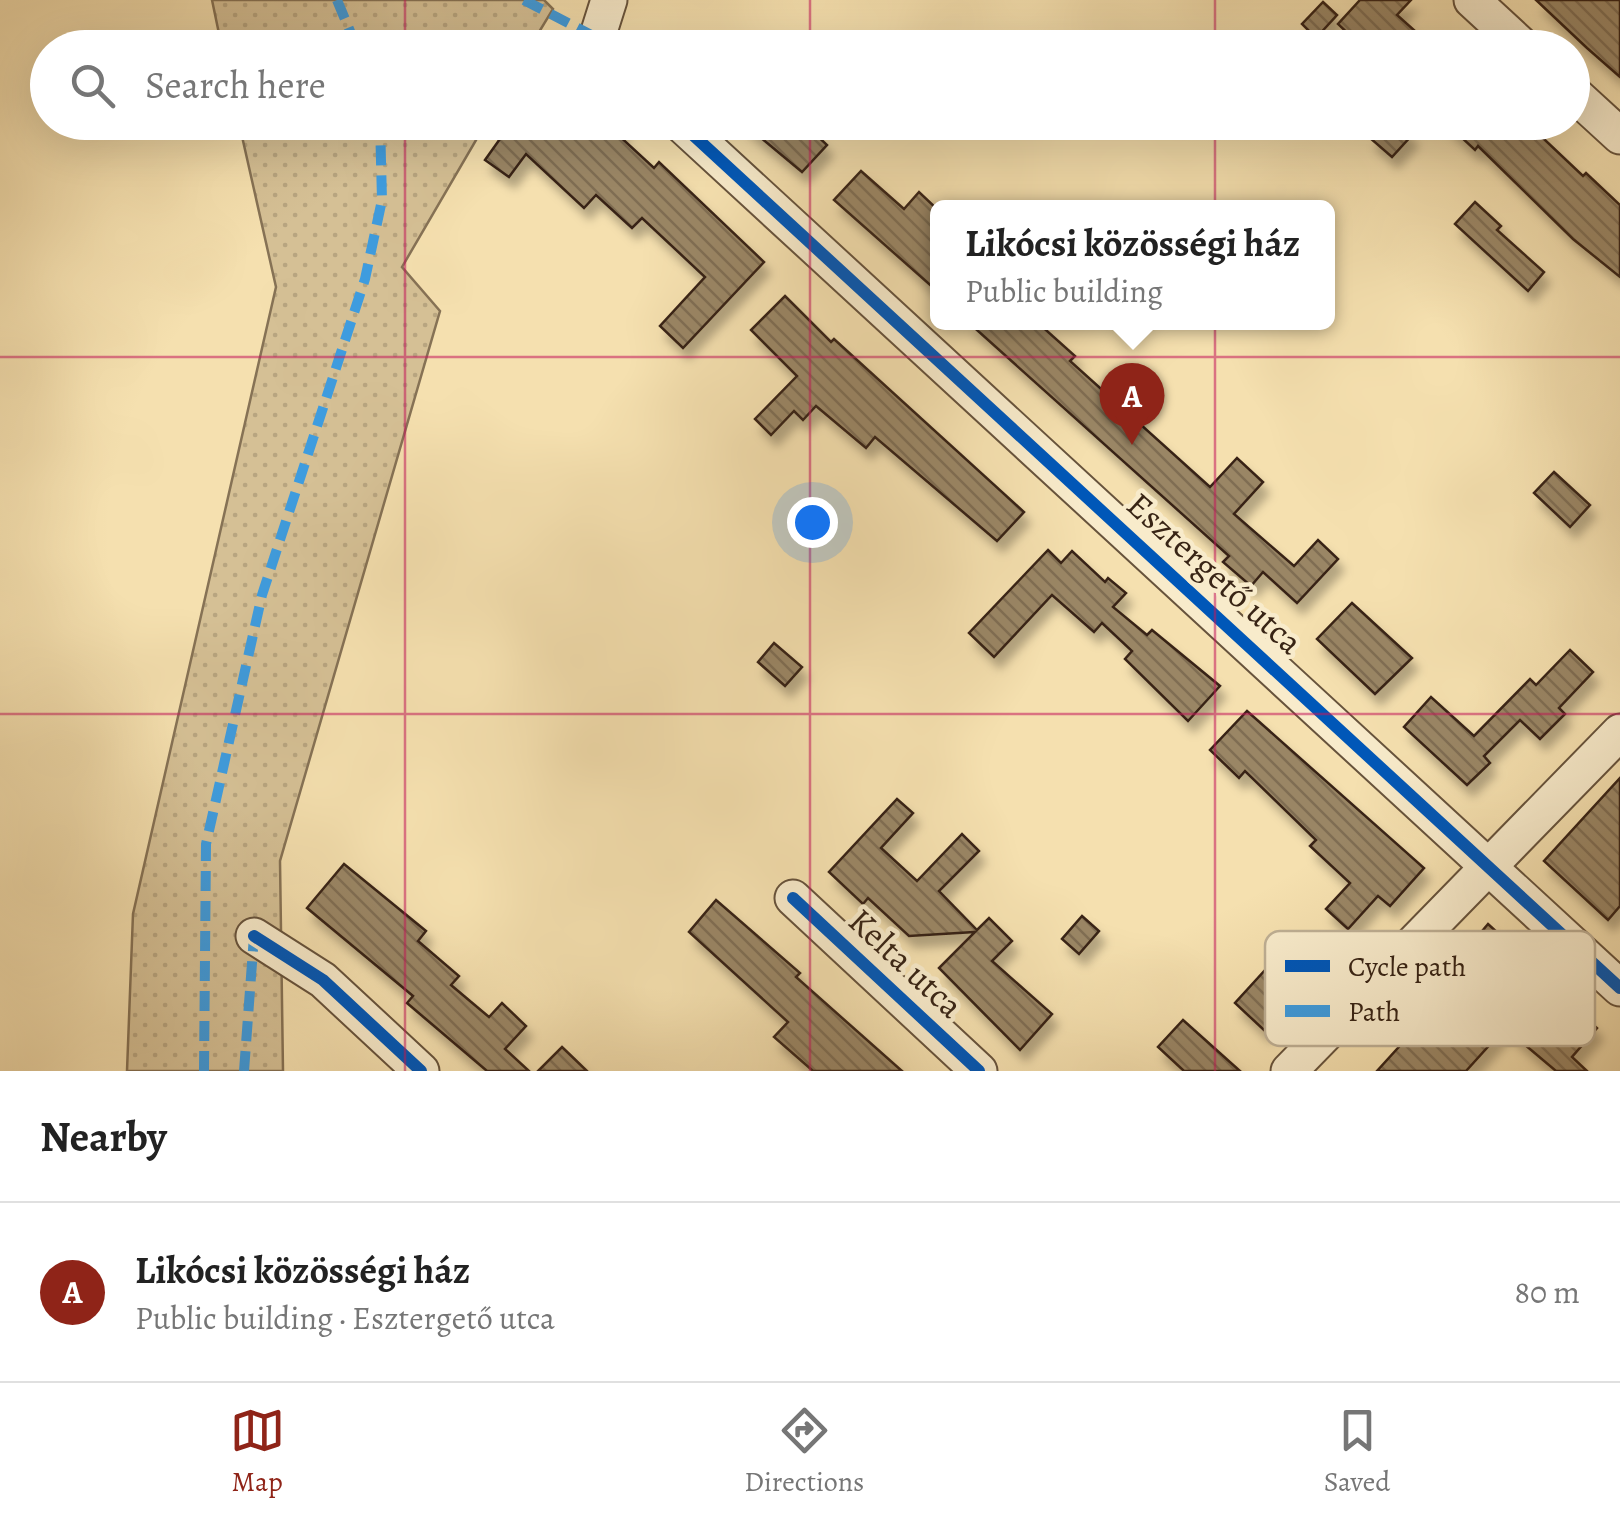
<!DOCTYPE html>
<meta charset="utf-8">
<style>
body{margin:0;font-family:Alegreya,serif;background:#f6f6f6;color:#222}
.you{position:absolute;left:812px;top:522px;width:35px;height:35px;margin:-25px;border:8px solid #fff;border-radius:50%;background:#1a73e8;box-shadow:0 0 0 15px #1a73e833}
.badge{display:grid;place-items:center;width:65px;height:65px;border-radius:50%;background:#8f2418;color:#fff;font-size:32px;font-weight:700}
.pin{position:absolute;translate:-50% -82px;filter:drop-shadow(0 2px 5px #0008)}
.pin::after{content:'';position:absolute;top:52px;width:35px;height:30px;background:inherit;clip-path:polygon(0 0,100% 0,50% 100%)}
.popup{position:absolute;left:930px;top:200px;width:405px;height:130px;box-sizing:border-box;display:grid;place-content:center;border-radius:15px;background:#fff;filter:drop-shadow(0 2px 8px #0005);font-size:32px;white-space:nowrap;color:#767676}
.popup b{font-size:38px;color:#222}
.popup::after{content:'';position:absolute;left:50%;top:100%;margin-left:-20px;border:20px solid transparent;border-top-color:#fff}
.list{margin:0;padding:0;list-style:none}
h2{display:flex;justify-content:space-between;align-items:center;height:130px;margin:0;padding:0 40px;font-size:42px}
h2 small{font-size:32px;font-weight:400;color:#767676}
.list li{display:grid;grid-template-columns:65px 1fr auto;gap:30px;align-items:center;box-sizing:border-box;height:180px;padding:0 40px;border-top:2px solid #e0e0e0}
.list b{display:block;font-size:38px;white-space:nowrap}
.list p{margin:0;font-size:32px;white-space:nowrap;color:#767676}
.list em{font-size:32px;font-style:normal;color:#767676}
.icon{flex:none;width:55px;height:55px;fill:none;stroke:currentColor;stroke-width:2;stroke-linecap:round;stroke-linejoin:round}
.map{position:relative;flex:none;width:1620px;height:1071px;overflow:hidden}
.search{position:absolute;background:#fff;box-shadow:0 10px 40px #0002;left:30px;right:30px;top:30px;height:110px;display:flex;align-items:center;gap:25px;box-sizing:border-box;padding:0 35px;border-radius:55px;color:#767676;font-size:38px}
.sheet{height:310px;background:#fff}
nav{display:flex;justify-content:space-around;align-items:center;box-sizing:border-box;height:140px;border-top:2px solid #e0e0e0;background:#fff;font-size:28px;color:#767676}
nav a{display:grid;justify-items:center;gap:5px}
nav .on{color:#8f2418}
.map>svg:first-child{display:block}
.grass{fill:url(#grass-dots);stroke:#867255;stroke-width:2.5}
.building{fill:url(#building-back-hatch);stroke:#382415;stroke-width:2.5;filter:url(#shadow)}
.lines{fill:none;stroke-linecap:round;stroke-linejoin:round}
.minor-casing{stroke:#67533c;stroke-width:39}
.minor{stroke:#f8ebcb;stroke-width:35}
.quiet{stroke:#3e9cdf;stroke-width:10;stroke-dasharray:20 10;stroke-linecap:butt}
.cycleway-casing{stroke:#f8ebcb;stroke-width:19}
.cycleway{stroke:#0057b8;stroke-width:12}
.grid{fill:none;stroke:#c2185b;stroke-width:2.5;stroke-opacity:0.55}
.labels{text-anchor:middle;stroke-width:9;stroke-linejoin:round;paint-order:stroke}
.street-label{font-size:35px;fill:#382415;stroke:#f8ebcb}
.key{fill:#f8ebcb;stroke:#beaf94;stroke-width:2.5}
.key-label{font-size:28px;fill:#382415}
</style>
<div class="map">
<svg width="1620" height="1071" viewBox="0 0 1620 1071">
<defs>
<pattern id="grass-dots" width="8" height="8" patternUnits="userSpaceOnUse" patternTransform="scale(2.5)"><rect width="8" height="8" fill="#d5c095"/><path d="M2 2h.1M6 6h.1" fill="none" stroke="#b8a580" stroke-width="1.8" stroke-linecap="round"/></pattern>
<pattern id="building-back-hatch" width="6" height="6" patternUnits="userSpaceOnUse" patternTransform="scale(2.5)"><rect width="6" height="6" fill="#9a8665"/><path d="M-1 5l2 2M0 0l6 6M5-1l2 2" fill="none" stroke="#7f6d52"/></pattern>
<filter id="shadow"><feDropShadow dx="6" dy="11" stdDeviation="5" flood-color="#0004"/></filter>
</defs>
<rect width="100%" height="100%" fill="#f5e0af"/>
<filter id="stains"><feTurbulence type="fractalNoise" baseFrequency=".002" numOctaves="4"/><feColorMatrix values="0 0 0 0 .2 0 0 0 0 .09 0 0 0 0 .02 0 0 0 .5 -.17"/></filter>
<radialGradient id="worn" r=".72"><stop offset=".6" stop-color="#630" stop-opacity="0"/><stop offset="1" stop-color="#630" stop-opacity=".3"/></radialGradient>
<!-- grass -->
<g class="grass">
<polygon points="212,0 544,0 553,9 530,47 222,48"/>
<polygon points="239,123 486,123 402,267 440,311 280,861 283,1071 127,1071 133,914 276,287"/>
</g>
<!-- building -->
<g class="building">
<polygon points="1360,0 1411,0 1397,15 1434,48 1363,48 1338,24"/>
<polygon points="1536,0 1620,0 1620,77 1587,48"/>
<polygon points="1323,2 1337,15 1316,38 1302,24"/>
<polygon points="512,122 626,122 616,133 654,168 659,162 764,262 683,348 660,326 705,277 642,218 632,228 596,195 584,208 526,154 509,177 485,160"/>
<polygon points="742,122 803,122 827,145 802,172"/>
<polygon points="1385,122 1398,122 1412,135 1392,157 1370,138"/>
<polygon points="1445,122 1526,122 1583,176 1586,173 1620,205 1620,277 1573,239 1478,146 1475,150"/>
<polygon points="861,171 904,209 919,192 937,209 937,291 834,200"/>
<polygon points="1475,202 1501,226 1497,230 1544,272 1528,291 1455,224"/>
<polygon points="785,296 831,342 834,339 1024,512 997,541 875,437 866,448 816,406 803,420 794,411 771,435 755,419 797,376 751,330"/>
<polygon points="968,322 1037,322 1075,356 1070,361 1210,487 1237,458 1263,482 1234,514 1294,566 1318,540 1338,559 1297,603 1263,572 1251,586 1223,562 1229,556"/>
<polygon points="1554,472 1590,505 1570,527 1534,493"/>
<polygon points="1048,550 1061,563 1072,551 1105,582 1108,578 1126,593 1113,607 1147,635 1152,630 1220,686 1188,721 1125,659 1132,651 1102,623 1094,632 1052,595 994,657 969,633"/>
<polygon points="1352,603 1412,658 1375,694 1317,639"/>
<polygon points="774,643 802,667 785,686 758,662"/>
<polygon points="1570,650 1593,672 1559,708 1565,714 1540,739 1520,720 1484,756 1490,763 1467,785 1404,727 1431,697 1474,736 1530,679 1536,685"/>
<polygon points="1247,711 1424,868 1390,906 1378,896 1348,929 1326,909 1350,883 1310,846 1316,840 1245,771 1239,778 1210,750"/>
<polygon points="1620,778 1620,906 1608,920 1544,861"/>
<polygon points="897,799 913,813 881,848 917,881 962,834 979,851 939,891 977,930 989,918 1012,941 992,961 1052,1014 1020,1050 939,968 975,932 909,936 868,898 863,904 829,872"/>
<polygon points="344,864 426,931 418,941 459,976 451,985 489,1017 502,1003 526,1026 505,1049 529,1071 487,1071 407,1003 413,996 307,908"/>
<polygon points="716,900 800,973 796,977 902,1071 813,1071 774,1037 788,1022 689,932"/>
<polygon points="1082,916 1099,931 1079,954 1062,939"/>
<polygon points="1488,924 1511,945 1504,953 1513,961 1509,965 1517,972 1510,981 1517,988 1506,1001 1552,1039 1577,1010 1597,1028 1572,1057 1587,1071 1556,1071 1505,1028 1466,1071 1377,1071 1416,1028 1410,1022 1455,974 1450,969"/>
<polygon points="1266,969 1296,997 1265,1031 1235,1003"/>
<polygon points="1183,1020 1240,1071 1184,1071 1158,1047"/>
<polygon points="562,1047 587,1071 538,1071"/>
</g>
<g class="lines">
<defs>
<g id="minor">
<polyline points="1472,0 1524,48"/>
<polyline points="605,48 597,38 609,0"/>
<polyline points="1572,92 1620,136"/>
<polyline points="679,122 1620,988"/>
<polyline points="793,898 979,1071"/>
<polyline points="254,936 323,980 421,1071"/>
<polyline points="1289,1071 1620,732"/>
</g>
</defs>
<!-- minor casing -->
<use href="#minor" class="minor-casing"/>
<!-- minor -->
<use href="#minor" class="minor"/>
<!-- quiet -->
<g class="quiet">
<polyline points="337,0 357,48"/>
<polyline points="524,0 597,38"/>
<polyline points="204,1071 206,844 262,595 365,279 382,200 380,122"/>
<polyline points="244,1071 254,936"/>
</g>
<defs>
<g id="cycleway">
<polyline points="679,122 1620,988"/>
<polyline points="793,898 979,1071"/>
<polyline points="254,936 323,980 421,1071"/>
</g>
</defs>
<!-- cycleway casing -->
<use href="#cycleway" class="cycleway-casing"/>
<!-- cycleway -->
<use href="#cycleway" class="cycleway"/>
</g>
<!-- grid -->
<path class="grid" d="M405 0V48M810 0V48M1215 0V48M405 122V1071M810 122V1071M1215 122V1071M0 357H1620M0 714H1620"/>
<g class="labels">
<!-- street labels -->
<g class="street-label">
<text transform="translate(1215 573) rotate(42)" y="12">Esztergető utca</text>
<text transform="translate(906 963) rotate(43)" y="12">Kelta utca</text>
</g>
</g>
<!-- legend -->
<rect x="1265" y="931" width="330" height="115" rx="15" class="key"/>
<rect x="1285" y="960" width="45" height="12" fill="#0057b8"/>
<rect x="1285" y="1005" width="45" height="12" fill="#3e9cdf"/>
<g class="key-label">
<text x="1348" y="976">Cycle path</text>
<text x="1348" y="1021">Path</text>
</g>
<rect width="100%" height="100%" filter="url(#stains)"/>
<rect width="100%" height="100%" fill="url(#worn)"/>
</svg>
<div class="you"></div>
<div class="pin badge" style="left:1132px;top:445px">A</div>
<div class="popup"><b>Likócsi közösségi ház</b>Public building</div>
<div class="search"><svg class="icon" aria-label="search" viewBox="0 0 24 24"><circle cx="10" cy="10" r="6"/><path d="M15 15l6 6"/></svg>Search here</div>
</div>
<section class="sheet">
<h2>Nearby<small></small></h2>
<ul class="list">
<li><span class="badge">A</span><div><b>Likócsi közösségi ház</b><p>Public building · Esztergető utca</p></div><em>80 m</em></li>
</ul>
</section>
<nav>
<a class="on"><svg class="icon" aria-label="map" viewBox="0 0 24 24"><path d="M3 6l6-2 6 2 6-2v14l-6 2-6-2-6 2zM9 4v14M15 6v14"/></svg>Map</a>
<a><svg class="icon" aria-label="directions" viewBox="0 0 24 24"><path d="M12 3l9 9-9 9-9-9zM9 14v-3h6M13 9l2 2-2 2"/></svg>Directions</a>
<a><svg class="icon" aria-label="saved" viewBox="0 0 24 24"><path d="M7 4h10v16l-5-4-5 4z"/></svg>Saved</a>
</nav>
